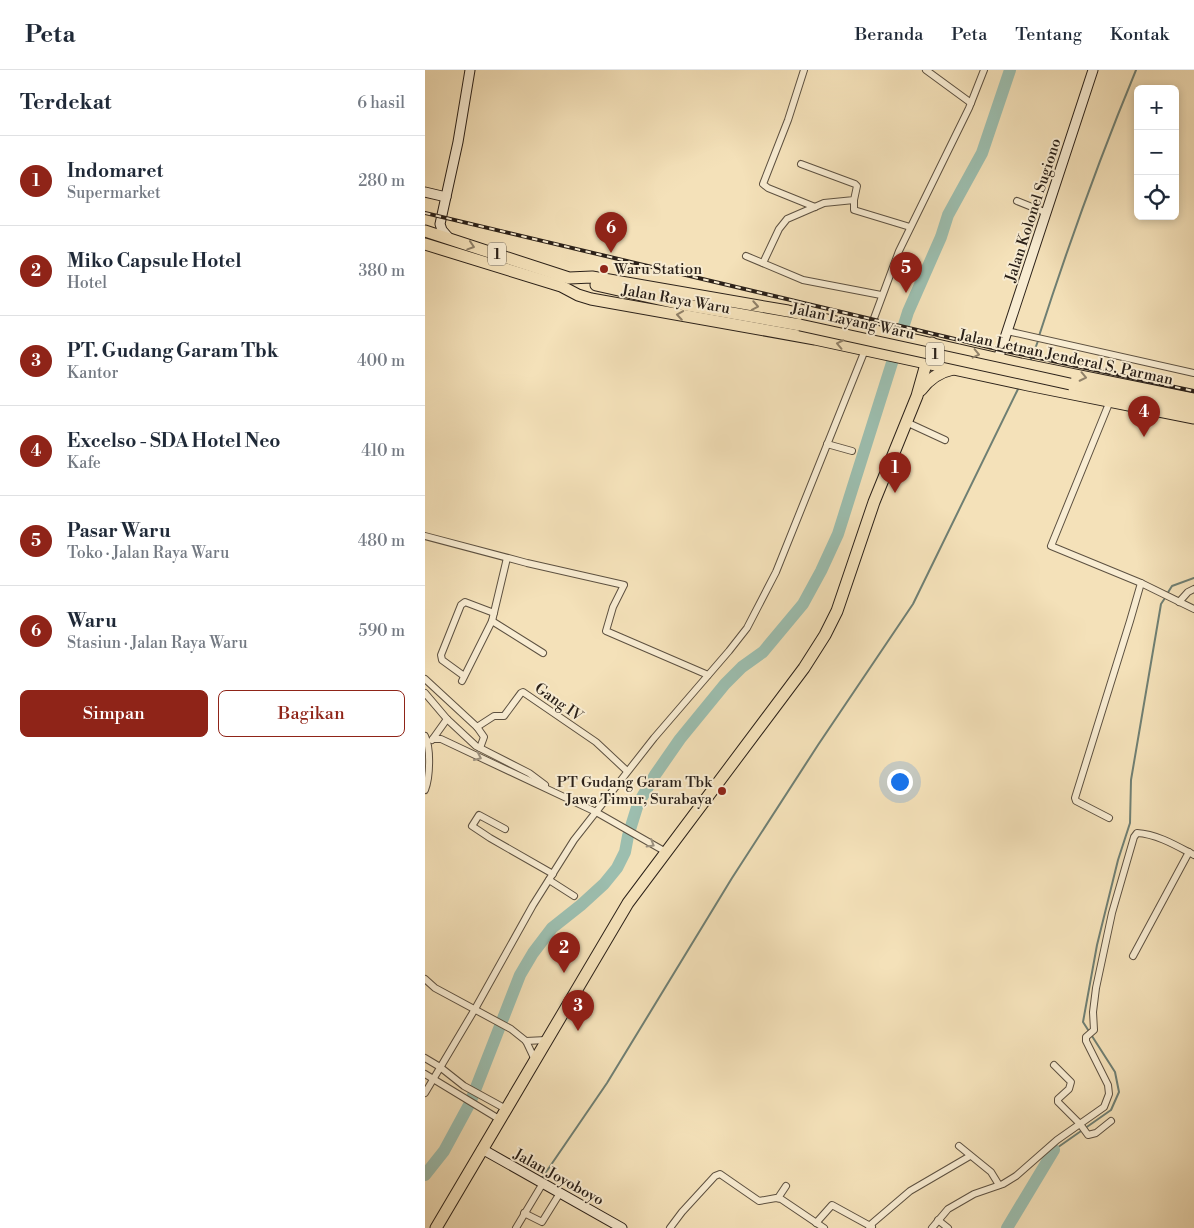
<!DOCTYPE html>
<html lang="id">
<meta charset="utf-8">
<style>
body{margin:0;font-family:"Libre Bodoni",serif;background:#f2f2f3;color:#1f2937}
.controls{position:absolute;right:15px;top:15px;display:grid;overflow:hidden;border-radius:8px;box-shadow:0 2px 8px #0003}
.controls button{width:45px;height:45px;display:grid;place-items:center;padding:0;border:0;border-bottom:1px solid #e0e1e3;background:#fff;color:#1f2937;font:25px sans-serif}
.you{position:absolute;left:474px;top:711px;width:18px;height:18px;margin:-12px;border:4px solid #fff;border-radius:50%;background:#1a73e8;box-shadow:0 0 0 8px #1a73e833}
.badge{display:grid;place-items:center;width:32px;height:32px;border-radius:50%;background:#8f2418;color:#fff;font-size:16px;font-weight:700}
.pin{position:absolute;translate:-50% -41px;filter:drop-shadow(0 1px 2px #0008)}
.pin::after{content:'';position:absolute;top:26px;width:18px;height:15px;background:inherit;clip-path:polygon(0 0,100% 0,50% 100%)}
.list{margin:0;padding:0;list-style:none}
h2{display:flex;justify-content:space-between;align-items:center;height:65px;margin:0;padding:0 20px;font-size:21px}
h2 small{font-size:16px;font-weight:400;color:#747a83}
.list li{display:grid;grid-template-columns:32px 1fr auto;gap:15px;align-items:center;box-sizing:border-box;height:90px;padding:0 20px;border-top:1px solid #e0e1e3}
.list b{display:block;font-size:19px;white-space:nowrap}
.list p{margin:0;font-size:16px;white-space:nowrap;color:#747a83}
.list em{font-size:16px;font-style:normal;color:#747a83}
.actions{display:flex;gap:10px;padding:15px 20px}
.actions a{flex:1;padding:11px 0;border:1px solid #8f2418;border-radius:8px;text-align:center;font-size:18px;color:#8f2418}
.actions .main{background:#8f2418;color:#fff}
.icon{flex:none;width:28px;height:28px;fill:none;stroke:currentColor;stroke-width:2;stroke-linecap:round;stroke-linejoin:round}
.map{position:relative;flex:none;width:769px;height:1158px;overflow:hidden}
header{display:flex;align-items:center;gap:30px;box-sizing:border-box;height:70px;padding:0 25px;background:#fff;border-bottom:1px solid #e0e1e3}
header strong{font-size:24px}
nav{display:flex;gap:28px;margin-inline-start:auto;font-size:18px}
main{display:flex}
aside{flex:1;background:#fff}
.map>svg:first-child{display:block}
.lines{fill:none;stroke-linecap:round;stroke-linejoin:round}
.stream{stroke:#6f7f73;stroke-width:2}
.river{stroke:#9cbeaf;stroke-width:12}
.street-casing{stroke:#5d5141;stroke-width:8}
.secondary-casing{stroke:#2b2119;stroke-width:11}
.highway-casing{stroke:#2b2119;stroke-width:13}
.street{stroke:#f8ecd2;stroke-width:6}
.secondary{stroke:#f8ecd2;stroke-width:9}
.highway{stroke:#f4e1b9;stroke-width:11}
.rail-casing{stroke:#2b2119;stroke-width:4}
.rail{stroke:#f8ecd2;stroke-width:2;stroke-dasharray:5.5;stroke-linecap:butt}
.highway-bridge-casing{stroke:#2b2119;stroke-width:13;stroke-linecap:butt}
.highway-bridge{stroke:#f4e1b9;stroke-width:11}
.oneway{stroke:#908169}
.oneway2{stroke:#9c917f}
.poi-dot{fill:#8f2418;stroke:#f8ecd2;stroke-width:2}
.labels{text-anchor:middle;stroke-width:4;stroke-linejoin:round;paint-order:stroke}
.shield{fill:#f8ecd2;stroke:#685e50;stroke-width:1}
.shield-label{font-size:14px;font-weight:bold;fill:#2b2119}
.street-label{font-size:15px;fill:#2b2119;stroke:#f8ecd2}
.poi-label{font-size:15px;fill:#2b2119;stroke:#f8ecd2;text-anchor:start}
</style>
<header>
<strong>Peta</strong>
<nav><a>Beranda</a><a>Peta</a><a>Tentang</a><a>Kontak</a></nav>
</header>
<main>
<aside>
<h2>Terdekat<small>6 hasil</small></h2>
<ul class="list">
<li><span class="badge">1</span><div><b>Indomaret</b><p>Supermarket</p></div><em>280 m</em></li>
<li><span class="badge">2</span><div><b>Miko Capsule Hotel</b><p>Hotel</p></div><em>380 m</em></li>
<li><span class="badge">3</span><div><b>PT. Gudang Garam Tbk</b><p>Kantor</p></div><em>400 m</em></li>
<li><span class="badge">4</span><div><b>Excelso - SDA Hotel Neo</b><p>Kafe</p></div><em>410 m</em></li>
<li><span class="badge">5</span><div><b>Pasar Waru</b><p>Toko · Jalan Raya Waru</p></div><em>480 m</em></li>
<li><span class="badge">6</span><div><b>Waru</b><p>Stasiun · Jalan Raya Waru</p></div><em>590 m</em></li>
</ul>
<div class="actions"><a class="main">Simpan</a><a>Bagikan</a></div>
</aside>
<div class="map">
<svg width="769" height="1158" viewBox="0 0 769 1158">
<rect width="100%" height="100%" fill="#f4e1b9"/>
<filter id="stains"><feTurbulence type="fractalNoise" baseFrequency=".004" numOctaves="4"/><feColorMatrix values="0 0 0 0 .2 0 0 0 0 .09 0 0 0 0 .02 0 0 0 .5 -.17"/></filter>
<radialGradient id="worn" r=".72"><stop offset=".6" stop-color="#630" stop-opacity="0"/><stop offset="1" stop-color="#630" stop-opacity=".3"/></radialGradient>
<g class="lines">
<!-- stream -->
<g class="stream">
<path d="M614 266C643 176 675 87 711 0"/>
<polyline points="605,292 613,271"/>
<polyline points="742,524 747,516 769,508"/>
<polyline points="629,1080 686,1040 694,1022 690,1002 658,952 672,875 693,790 705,753 706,710 736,534 740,528"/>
<polyline points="117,1108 182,1013 307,808 393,675 488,534 594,317"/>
</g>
<!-- river -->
<g class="river">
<polyline points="0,1105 19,1081 45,1033 95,905 108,883 127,858 156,835 179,814 192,798 200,782 203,766 213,734 230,705 255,669 300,614 317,597 338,582 378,534 396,501 413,464 483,242 516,167 523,145 557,83 585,0"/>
<polyline points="582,1158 629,1080"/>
</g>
<defs>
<g id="street">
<polyline points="379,0 363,50 338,114 343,118 390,137"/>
<polyline points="501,0 546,33"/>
<polyline points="429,130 429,140 485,157"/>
<polyline points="592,131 622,143"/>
<polyline points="321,186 378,210 456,225"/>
<polyline points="338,193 354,159 362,149 399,133 429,130 432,116 430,114 376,94"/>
<polyline points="445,259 474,181 544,38 559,0"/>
<polyline points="582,261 769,303"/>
<polyline points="685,331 626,476 716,513 769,539"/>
<polyline points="481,352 520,370"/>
<polyline points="402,374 427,381"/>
<polyline points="0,466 102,493 199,515 188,537 181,561 283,605"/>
<polyline points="754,532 763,522 769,519"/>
<polyline points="67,551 118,583"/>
<polyline points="39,606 17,590 16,585 36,535 40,532 69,543"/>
<polyline points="0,609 52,657 59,667 55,678"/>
<polyline points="37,611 67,551 82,488"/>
<polyline points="0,623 22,649 51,676 104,703 120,715"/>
<polyline points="52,657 69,646 79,646 96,623 98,622 171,672 202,701"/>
<path d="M0 666C6 678 5 707 0 720"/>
<polyline points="8,669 16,669 171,742 241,782"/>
<polyline points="7,670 22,649"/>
<polyline points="684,748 651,731 650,728 705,551 716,513"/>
<polyline points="80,759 54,745 47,756 65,768 128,804"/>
<polyline points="124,810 149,826"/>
<polyline points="708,886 764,782"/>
<polyline points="0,909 10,918 86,959 101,971 110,990"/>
<polyline points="101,971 121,970"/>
<polyline points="0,988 15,997 39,1016 81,1039"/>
<polyline points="629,995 646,1012 644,1019 633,1029 633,1032 655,1054 663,1065 671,1063 686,1051"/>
<polyline points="0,1004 74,1049"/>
<polyline points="0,1023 50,939 108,835 149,770 229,668 304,581 322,558 351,502 440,280"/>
<polyline points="534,1076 566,1102 574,1115"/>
<polyline points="353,1128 361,1116"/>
<polyline points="99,1143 117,1152 135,1123"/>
<polyline points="513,1150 523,1158"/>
<polyline points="391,1153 407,1135 447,1157"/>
<polyline points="444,1156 485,1121 545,1086"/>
<polyline points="91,1158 118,1113"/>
<polyline points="245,1158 257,1142 290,1106 295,1104 334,1131 351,1128 356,1129 399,1158"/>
<path d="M507 1158 523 1139 549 1124 578 1114 591 1106 632 1070 679 1037 684 1024 683 1015 661 971V967L669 960 668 942 671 918 687 843 709 767 712 763C732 764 752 776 769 785"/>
</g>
<g id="secondary">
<polyline points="0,122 21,127"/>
<polyline points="24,168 17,160 15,154 33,72 45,0"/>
<polyline points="573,289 668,0"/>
<polyline points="57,1079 197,1158"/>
</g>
<g id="highway">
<polyline points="0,161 144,208 167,207 363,241 596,294 769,329"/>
<polyline points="0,174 136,216 153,225 166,229 390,269 603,315 769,348"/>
<polyline points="171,215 256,234 375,255"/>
<polyline points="645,314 769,339"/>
<path d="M496 320C504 309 514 302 528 299"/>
<polyline points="11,1158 203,833 379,598 400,565 412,541 449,432 492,326 507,273"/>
</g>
</defs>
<!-- street casing -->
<use href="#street" class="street-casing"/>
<!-- secondary casing -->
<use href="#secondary" class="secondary-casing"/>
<!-- highway casing -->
<use href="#highway" class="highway-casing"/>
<!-- street -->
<use href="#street" class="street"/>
<!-- secondary -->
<use href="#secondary" class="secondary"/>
<!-- highway -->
<use href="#highway" class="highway"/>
<defs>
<polyline id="rail" points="0,143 576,280 769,321"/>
</defs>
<!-- rail casing -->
<use href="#rail" class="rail-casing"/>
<!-- rail -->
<use href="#rail" class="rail"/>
<defs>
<polyline id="highway-bridge" points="375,255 645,314"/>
</defs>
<!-- highway-bridge casing -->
<use href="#highway-bridge" class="highway-bridge-casing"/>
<!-- highway-bridge -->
<use href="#highway-bridge" class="highway-bridge"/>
</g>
<!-- one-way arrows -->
<defs><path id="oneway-chevron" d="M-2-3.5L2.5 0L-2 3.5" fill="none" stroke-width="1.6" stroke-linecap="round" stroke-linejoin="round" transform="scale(1.25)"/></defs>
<g class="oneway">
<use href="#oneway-chevron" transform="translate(46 176) rotate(18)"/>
<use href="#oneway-chevron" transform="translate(330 236) rotate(10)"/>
<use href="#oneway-chevron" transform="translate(255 245) rotate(-171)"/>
<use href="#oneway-chevron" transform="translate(415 274) rotate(-168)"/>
<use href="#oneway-chevron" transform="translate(551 284) rotate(13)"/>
<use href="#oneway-chevron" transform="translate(658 307) rotate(12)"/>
</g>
<g class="oneway2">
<use href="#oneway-chevron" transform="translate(53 687) rotate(25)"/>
<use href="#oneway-chevron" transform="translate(226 774) rotate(30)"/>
</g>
<!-- markers -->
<g class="poi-dot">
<circle cx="179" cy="199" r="5"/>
<circle cx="297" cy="721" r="5"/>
</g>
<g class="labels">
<!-- shield labels -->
<g class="shield">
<rect x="63" y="172.5" width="18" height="23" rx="4"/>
<rect x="501" y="272.5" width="18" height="23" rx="4"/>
</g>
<g class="shield-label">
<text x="72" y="189">1</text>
<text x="510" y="289">1</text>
</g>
<!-- street labels -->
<g class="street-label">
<text transform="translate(608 140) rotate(-72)" y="5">Jalan Kolonel Sugiono</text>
<text transform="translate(251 229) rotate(10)" y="5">Jalan Raya Waru</text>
<text transform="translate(428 251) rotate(12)" y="5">Jalan Layang Waru</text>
<text transform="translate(641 287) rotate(12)" y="5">Jalan Letnan Jenderal S. Parman</text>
<text transform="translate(134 632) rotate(35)" y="5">Gang IV</text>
<text transform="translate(134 1107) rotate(29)" y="5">Jalan Joyoboyo</text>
</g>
<!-- poi labels -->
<g class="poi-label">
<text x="189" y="204">Waru Station</text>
<text x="287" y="717" text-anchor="end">PT Gudang Garam Tbk<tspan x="287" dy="17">Jawa Timur, Surabaya</tspan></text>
</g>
</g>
<rect width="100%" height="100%" filter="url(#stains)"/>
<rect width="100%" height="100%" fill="url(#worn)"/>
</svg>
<div class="controls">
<button>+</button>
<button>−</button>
<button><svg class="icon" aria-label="locate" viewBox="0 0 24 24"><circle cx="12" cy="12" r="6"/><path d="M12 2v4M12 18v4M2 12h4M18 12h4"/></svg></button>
</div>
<div class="you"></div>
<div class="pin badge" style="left:470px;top:423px">1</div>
<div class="pin badge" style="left:139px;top:903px">2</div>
<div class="pin badge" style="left:153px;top:961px">3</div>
<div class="pin badge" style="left:719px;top:367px">4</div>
<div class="pin badge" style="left:481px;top:223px">5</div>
<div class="pin badge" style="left:186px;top:183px">6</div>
</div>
</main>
